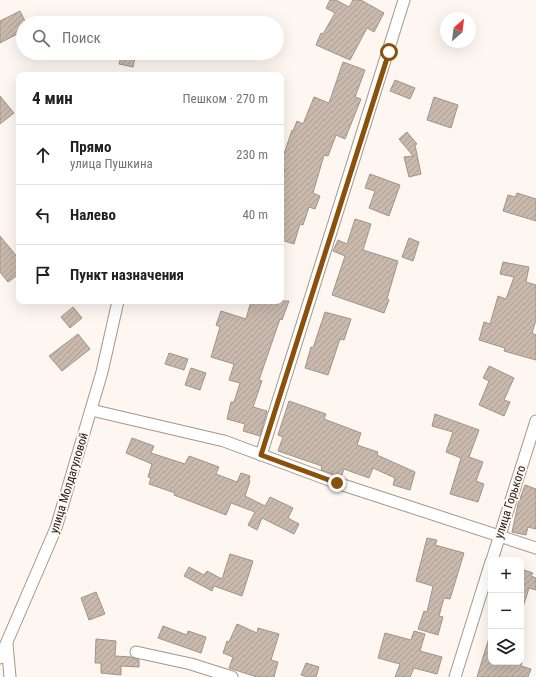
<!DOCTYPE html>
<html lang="ru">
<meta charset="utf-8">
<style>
body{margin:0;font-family:"Roboto Condensed",sans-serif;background:#f6f6f6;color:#202124}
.controls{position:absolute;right:12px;bottom:12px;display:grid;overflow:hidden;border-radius:8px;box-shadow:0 4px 16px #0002}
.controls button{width:36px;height:36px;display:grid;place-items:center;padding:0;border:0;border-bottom:1px solid #e0e0e0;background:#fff;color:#202124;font:20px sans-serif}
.compass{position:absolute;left:440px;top:12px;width:36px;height:36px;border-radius:50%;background:#fff;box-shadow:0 4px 16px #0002;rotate:28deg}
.stop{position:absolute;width:12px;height:12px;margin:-9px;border:3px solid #8b500c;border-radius:50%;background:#fff}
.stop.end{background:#8b500c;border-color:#fff;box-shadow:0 1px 4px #0008}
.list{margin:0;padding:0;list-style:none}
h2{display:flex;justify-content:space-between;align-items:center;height:52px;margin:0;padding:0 16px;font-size:17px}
h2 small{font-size:13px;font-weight:400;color:#757577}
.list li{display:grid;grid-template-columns:26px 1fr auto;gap:12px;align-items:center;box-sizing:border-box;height:60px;padding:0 16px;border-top:1px solid #e0e0e0}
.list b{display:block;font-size:15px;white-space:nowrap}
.list p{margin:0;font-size:13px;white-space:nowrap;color:#757577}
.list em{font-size:13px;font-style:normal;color:#757577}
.icon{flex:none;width:22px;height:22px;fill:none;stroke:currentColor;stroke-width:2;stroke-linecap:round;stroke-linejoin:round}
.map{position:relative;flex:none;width:536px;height:677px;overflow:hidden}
.search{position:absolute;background:#fff;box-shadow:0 4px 16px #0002;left:16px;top:16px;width:268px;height:44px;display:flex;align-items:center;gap:10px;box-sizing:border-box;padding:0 14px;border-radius:22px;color:#757577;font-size:15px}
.panel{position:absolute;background:#fff;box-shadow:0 4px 16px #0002;left:16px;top:72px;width:268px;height:232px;border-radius:8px}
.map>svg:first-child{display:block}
.building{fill:url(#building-hatch);stroke:#a39488}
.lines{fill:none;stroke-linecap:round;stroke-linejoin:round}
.minor-casing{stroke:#a5978a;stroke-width:13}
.minor{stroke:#fff;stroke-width:11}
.route{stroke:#8b500c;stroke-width:5}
.labels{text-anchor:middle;stroke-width:4;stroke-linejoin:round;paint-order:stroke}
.street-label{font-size:12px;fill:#221c18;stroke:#fdf6f1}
</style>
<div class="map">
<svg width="536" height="677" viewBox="0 0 536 677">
<defs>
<pattern id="building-hatch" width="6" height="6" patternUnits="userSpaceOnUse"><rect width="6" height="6" fill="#c9b9ad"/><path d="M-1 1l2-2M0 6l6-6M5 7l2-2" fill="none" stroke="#ac9e94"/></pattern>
</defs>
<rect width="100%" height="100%" fill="#fdf6f1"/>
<!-- building -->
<g class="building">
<polygon points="330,0 336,0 349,7 353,0 361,0 384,13 374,32 367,28 350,60 316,45 321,33 323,34 335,13 326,8"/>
<polygon points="20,11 26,23 23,23 23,31 0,43 0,21"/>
<polygon points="122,53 136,53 133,67 119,64"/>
<polygon points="343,62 365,70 355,97 361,99 345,139 336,135 328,156 324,155 313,193 320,196 315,209 309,207 303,225 300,224 294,244 281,240 281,181 285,169 281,168 281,163 292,130 293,131 297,121 303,124 314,97 329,103"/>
<polygon points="395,80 415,88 410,99 390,91"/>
<polygon points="0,96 14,113 0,124"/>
<polygon points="434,97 458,105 451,128 427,120"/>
<polygon points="407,132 417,144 415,145 421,174 409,177 404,157 413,156 399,139"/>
<polygon points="370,174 400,185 389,216 369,208 375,191 365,188"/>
<polygon points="517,193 536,199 536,221 503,211 508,195 515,197"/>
<polygon points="355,219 371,224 363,250 398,261 387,299 389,300 384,313 332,295 345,256 333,251 338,240 347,244"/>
<polygon points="0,236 19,259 19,274 8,282 0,272"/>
<polygon points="409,238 419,242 413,261 402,257"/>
<polygon points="503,262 529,267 526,282 536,285 536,320 532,333 536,335 536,360 504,351 505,348 479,340 484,322 490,324 498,296 506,299 514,277 500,274"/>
<polygon points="251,301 289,301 282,320 280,319 259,380 262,381 253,407 267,411 260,436 243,431 245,424 227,419 231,402 234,402 240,383 229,380 234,364 211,357 220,327 216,325 221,311 246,319"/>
<polygon points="73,307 82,318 70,328 61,317"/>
<polygon points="325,312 351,319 344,340 340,339 328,375 305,368 311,347 313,348"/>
<polygon points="78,334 90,349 62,371 49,356"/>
<polygon points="169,353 188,359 184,370 165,364"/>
<polygon points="489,366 514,378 504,400 510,402 504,416 479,405 489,381 483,378"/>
<polygon points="191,368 206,373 200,390 185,385"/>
<polygon points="289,401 326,414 324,419 361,433 357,445 378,452 377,455 415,472 410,490 393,485 395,478 373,468 369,478 344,469 341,477 321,470 322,466 278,451 283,437 278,435"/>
<polygon points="435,414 479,430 469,457 483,462 476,481 484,484 478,502 450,494 461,458 446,452 453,432 432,426"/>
<polygon points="132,438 154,446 151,453 185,464 189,456 219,467 216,474 237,482 241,473 250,476 249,480 250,481 245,496 265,506 270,497 293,508 288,518 299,524 294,534 262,518 257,530 248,525 255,512 231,503 226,515 174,495 175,493 149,484 151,478 148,477 152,464 126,453"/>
<polygon points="525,485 536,489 536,529 528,527 526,535 512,532 518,504"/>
<polygon points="427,538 437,540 435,545 464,553 450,599 444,598 439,616 443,617 438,635 418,629 424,611 427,612 433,586 416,581"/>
<polygon points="230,554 253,561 242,596 214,586 212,591 184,576 189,567 204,575 207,571 222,579"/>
<polygon points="521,569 533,573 531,576 536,578 536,590 529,588 523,607 521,606"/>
<polygon points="96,592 105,614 89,620 81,598"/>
<polygon points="237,624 257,633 258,628 279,634 271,660 278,662 274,677 257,677 229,668 233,657 223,653 227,641 229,642"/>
<polygon points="163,626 187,635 188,631 206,637 201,653 158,638"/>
<polygon points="414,631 425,634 420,651 442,657 437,674 414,668 410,677 395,677 400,664 378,658 385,633 411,640"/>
<polygon points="489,638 491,639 491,662 522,662 521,666 531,669 528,677 477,677"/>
<polygon points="96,639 116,641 115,656 131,657 139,660 139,667 121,666 121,675 101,673 101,663 95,663"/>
<polygon points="306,663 319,667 316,677 307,677 301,675"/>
</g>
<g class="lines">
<defs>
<g id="minor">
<polyline points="91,410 224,441 337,483 536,548"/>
<polyline points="261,455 404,0"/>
<polyline points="492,560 536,421"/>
<polyline points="7,644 10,677"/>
<polyline points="136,652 191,664 232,677"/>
<polyline points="0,658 56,528 102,372 118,301"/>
<polyline points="455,677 491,562"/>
</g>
</defs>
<!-- minor casing -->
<use href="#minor" class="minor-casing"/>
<!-- minor -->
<use href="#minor" class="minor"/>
</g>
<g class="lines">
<!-- route -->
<polyline class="route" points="337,483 261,455 389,52"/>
</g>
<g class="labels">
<!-- street labels -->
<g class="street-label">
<text transform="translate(69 483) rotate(-73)" y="4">улица Молдагуловой</text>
<text transform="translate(510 502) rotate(-72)" y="4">улица Горького</text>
</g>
</g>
</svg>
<div class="controls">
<button>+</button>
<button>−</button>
<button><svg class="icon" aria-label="layers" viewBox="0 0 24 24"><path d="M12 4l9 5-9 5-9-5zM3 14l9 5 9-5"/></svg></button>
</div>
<svg class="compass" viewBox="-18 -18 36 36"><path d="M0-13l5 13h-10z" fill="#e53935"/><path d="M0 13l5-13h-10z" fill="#757577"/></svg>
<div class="stop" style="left:389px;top:52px"></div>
<div class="stop end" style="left:337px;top:483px"></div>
<div class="search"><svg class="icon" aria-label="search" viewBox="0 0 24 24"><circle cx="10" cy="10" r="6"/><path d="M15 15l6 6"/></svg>Поиск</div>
<section class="panel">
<h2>4 мин<small>Пешком · 270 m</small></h2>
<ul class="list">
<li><svg class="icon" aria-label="ahead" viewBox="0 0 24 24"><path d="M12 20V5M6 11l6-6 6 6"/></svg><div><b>Прямо</b><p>улица Пушкина</p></div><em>230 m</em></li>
<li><svg class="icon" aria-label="left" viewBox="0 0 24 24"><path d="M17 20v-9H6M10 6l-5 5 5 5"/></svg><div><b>Налево</b></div><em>40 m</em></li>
<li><svg class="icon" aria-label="arrive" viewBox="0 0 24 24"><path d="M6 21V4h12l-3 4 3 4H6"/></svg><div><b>Пункт назначения</b></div></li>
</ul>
</section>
</div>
